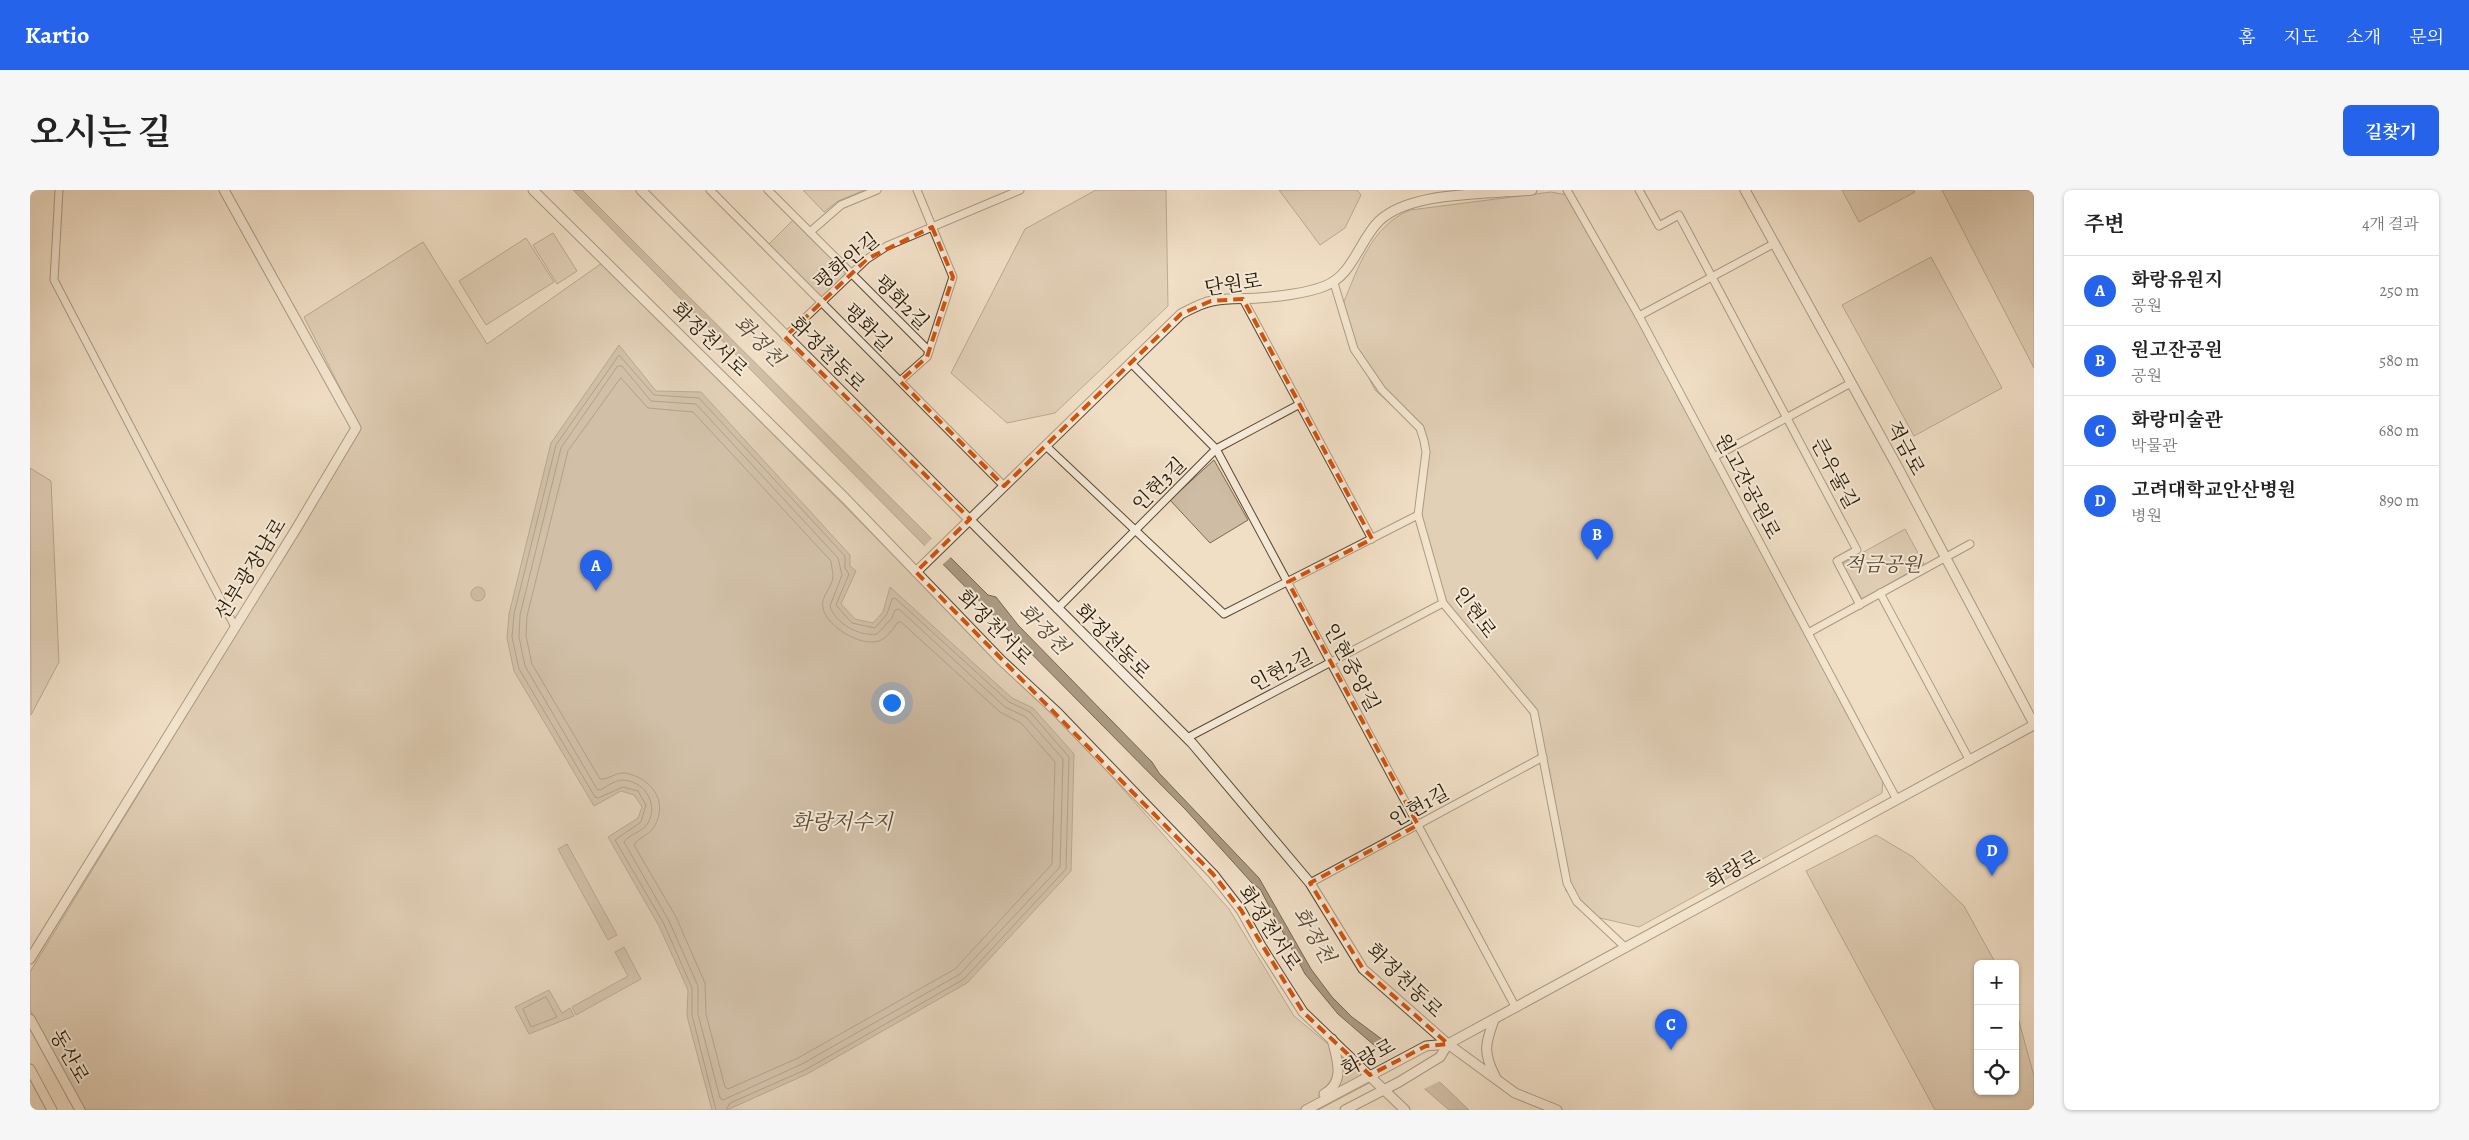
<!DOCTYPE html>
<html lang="ko">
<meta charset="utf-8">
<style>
body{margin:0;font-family:Alegreya,"Noto Serif KR",serif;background:#f6f6f6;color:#222}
.controls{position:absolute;right:15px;bottom:15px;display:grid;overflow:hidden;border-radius:8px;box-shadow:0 1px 4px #0004}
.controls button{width:45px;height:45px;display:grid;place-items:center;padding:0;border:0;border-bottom:1px solid #e0e0e0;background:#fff;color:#222;font:25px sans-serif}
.you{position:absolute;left:861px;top:512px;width:18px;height:18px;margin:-12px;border:4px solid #fff;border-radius:50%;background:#1a73e8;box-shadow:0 0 0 8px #1a73e833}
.badge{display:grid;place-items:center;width:32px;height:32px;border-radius:50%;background:#2563eb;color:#fff;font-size:16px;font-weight:700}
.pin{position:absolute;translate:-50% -41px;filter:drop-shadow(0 1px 2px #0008)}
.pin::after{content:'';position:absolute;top:26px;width:18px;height:15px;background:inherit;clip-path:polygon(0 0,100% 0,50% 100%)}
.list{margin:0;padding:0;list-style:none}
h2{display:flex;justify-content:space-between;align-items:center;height:65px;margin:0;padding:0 20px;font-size:21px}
h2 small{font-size:16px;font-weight:400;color:#767676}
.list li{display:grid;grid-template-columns:32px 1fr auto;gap:15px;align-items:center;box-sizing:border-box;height:70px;padding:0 20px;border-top:1px solid #e0e0e0}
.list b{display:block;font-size:19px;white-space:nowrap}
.list p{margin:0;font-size:16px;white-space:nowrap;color:#767676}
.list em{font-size:16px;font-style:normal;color:#767676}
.icon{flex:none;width:28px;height:28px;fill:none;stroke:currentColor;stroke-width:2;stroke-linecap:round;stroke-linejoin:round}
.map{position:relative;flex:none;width:2004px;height:920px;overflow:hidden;border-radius:8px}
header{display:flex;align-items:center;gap:30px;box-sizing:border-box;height:70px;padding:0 25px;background:#2563eb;color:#fff}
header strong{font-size:24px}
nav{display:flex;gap:28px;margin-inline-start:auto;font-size:18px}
.intro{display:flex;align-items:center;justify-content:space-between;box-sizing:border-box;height:120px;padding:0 30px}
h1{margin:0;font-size:35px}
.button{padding:12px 22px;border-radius:8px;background:#2563eb;color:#fff;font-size:18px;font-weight:700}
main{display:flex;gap:30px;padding:0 30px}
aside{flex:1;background:#fff;border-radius:8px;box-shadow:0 1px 4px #0004}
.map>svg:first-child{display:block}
.green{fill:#cebca4;stroke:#7a6a53}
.water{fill:#ab9a83;stroke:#76664f}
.pier{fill:#f0dec5}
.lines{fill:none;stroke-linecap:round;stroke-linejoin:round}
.shore{stroke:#685842;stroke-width:1}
.minor-casing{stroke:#584933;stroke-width:9}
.tertiary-casing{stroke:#584933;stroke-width:11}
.minor{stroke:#f5ead9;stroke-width:7}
.tertiary{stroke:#f5ead9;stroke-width:9}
.marked{fill:none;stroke:#d5520b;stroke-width:4;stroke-dasharray:10 6;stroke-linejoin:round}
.labels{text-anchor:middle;stroke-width:4;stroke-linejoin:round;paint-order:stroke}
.street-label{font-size:20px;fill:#261702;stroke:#f5ead9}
.park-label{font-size:20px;font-style:italic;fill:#584933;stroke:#f5ead9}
.water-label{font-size:21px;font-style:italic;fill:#5b4b36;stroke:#f5ead9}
</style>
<header>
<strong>Kartio</strong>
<nav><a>홈</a><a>지도</a><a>소개</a><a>문의</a></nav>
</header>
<div class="intro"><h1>오시는 길</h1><a class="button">길찾기</a></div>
<main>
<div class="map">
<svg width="2004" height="920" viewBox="0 0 2004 920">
<rect width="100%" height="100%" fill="#f0dec5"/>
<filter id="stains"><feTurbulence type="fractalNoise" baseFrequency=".004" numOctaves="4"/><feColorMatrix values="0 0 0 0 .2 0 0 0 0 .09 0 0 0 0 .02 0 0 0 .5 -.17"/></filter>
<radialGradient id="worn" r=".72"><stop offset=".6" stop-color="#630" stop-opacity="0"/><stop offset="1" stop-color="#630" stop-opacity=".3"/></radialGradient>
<!-- green -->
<g class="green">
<polygon points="773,0 835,0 808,11 794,22"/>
<polygon points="1066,0 1136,0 1138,116 1025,223 977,233 921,183 995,39"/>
<polygon points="1249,0 1327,0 1331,5 1315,38 1290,55"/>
<polygon points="1812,0 1883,0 1885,2 1829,32"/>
<polygon points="1912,0 2004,0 2004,178"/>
<path d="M1521 2 1542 6 1853 590 1852 603 1609 737 1566 727 1536 701 1502 525 1417 422 1386 327 1395 266 1388 239 1345 200 1332 174 1313 114C1328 78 1341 36 1380 20Z"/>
<polygon points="763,30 816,83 792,107 739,54"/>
<polygon points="523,43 547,81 527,94 503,55"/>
<polygon points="496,48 524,92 456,135 429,91"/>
<polygon points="393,52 457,154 572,73 1061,563 1199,719 1264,826 1343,891 1288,920 55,920 0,820 0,782 331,239 274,127"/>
<polygon points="1901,67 1972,198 1884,246 1812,115"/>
<polygon points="1184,270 1218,330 1180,353 1140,310"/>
<polygon points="0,278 21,291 29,472 1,525"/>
<polygon points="1875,339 1894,374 1832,409 1812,374"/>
<polygon points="1846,645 1883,667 1934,716 1966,774 1948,774 1948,901 1985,901 1985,817 2004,886 2004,920 1905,920 1776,681"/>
</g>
<!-- water -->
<g class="water">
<polygon points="543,0 552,0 958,405 966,407 988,435 1122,572 1129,583 1229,688 1281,779 1302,807 1322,827 1412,894 1439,920 1419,920 1308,824 1275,784 1230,699 1222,693 1155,619"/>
<polygon points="589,155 626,201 671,202 820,365 820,376 826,381 811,414 825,429 843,433 853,422 860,397 982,508 1003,518 1044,564 1041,681 937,793 777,884 697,920 682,920 657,826 658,800 629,736 578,647 608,628 612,617 604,605 591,601 564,616 484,481 477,448 479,424 521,253"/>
<circle cx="448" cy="404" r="7"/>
<polygon points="537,654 587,745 578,750 528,659"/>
<polygon points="594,757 611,789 546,825 542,817 598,786 585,762"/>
<polygon points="519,800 532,823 540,818 544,826 499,844 485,817"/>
</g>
<!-- pier -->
<g class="pier">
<polygon points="903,347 922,366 910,377 892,359"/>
<polygon points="1364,855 1412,890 1392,900 1350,863"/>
</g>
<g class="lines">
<!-- shore -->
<g class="shore">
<path d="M588 176H592L621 211 666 214 808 368 812 385 800 416C805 433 829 447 847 444L862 428 865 420 869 419 975 517 996 527 1033 569 1030 677 930 784 772 874 693 910 690 908 668 824V796L639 731 594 652C599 644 613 642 618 633 629 613 614 590 591 590 584 591 576 597 570 600L567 599 495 476 489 447 490 425 531 258Z"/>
<path d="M591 188 618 218 663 222 801 371C801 375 803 382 803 386 803 397 790 406 793 418 797 437 831 457 849 451 857 448 863 439 868 432H871L970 522 991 533 1025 572 1022 674 925 779 768 868 698 899 695 897 676 824 675 793 646 727 604 655C608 647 619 646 624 637 639 612 622 588 595 583 586 582 578 590 570 589L502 474 496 446 497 426 538 261Z"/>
<polygon points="516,807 527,827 501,837 493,819"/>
<polyline points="686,920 662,825 662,798 634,734 585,650 611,632 616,615 608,601 593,597 568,608 565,607 489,479 482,447 484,424 526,255 589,165 624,205 669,208 815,366 815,378 819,384 806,415 822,433 845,438 857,424 862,409 865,408 979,512 1000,522 1039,567 1036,679 934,789 775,880 700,913 696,920"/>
</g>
<defs>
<g id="minor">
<polyline points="29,0 24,90 205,437"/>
<polyline points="680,0 974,296"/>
<polyline points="738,0 899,161"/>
<polyline points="1537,0 1609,126 1867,610"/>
<polyline points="1609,0 1629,36 1649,25 1827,360 1807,371 1830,415"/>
<polyline points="780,42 811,15 847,0"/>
<polyline points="1304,93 1324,159 1352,200 1390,238 1394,251 1396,262 1388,325 1413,413 1504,522 1537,693 1547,712 1596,758"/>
<polyline points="1213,109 1342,349"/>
<polyline points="1609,126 1745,53"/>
<polyline points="755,147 837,69 857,56 990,0"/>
<polyline points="1101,173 1186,259 1486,818"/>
<polyline points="870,191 897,167 923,87 887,0"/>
<polyline points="1016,256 1194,424 1388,325"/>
<polyline points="1684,267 1821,193"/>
<polyline points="1850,403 1940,571"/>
<polyline points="1027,419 1186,259 1270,214"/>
<polyline points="1778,443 1940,354"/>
<polyline points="1157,548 1413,413"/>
<polyline points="1280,693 1513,567"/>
</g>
<g id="tertiary">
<polyline points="503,0 815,308 971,470 1028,523 1129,628 1183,684 1211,720 1231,756 1273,822 1375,920"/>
<polyline points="611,0 1162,553 1280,693 1333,779 1418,854 1485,903 1527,920"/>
<polyline points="1715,0 1867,276 2004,534"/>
<path d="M886 382 1151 124C1161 119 1171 113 1182 111 1197 108 1213 109 1228 108 1246 107 1278 103 1295 96 1323 85 1329 51 1349 31 1382 0 1458 5 1502 0"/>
<polyline points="0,769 266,339 326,238 194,0"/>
<polyline points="0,829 50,920"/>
<path d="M1464 830C1455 854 1453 863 1465 886"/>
<polyline points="0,879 22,920"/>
<path d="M1294 904C1316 892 1307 869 1302 849"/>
<polyline points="1276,920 1396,856 1418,854 2004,535"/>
<polyline points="1315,920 1369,892 1410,867 1418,854"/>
</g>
</defs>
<!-- minor casing -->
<use href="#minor" class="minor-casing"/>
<!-- tertiary casing -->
<use href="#tertiary" class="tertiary-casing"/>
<!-- minor -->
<use href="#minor" class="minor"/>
<!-- tertiary -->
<use href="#tertiary" class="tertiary"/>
</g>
<!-- marked area -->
<path d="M0 0H2004V920H0ZM902 37 923 87 897 167 870 191 974 296 1151 124 1181 111 1213 109 1342 349 1258 392 1388 635 1280 693 1333 779 1418 854 1396 856 1340 885 1273 822 1211 720 1183 684 886 382 940 329 755 147 837 69Z" fill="#f0dec5" fill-opacity=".55" fill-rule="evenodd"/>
<path class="marked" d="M902 37 923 87 897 167 870 191 974 296 1151 124 1181 111 1213 109 1342 349 1258 392 1388 635 1280 693 1333 779 1418 854 1396 856 1340 885 1273 822 1211 720 1183 684 886 382 940 329 755 147 837 69Z"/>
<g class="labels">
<!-- street labels -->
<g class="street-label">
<text transform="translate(816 71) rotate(-39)" y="7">평화안길</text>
<text transform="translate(1203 94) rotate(-8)" y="7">단원로</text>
<text transform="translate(872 112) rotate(45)" y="7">평화2길</text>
<text transform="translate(838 137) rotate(45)" y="7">평화길</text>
<text transform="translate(680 149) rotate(44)" y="7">화정천서로</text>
<text transform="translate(798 164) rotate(45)" y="7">화정천동로</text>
<text transform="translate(1876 258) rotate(62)" y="7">적금로</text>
<text transform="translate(1805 283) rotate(62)" y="7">큰우물길</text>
<text transform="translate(1129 294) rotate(-45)" y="7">인현3길</text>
<text transform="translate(1718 296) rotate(62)" y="7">원고잔공원로</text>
<text transform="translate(220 379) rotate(-58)" y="7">선부광장남로</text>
<text transform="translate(1445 422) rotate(54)" y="7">인현로</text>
<text transform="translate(965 437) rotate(45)" y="7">화정천서로</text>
<text transform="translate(1083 451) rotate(45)" y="7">화정천동로</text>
<text transform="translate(1322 477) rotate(62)" y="7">인현중앙길</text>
<text transform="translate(1251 480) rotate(-28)" y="7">인현2길</text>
<text transform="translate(1389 616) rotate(-29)" y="7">인현1길</text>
<text transform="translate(1703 679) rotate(-29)" y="7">화랑로</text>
<text transform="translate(1240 738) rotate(57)" y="7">화정천서로</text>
<text transform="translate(1375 790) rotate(44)" y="7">화정천동로</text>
<text transform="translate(40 866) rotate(61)" y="7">동산로</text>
<text transform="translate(1338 867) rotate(-28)" y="7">화랑로</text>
</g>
<!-- park labels -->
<g class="park-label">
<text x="1853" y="381">적금공원</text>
</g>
<!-- water labels -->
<g class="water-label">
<text transform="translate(729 151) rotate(45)" y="7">화정천</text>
<text transform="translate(1014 439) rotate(45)" y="7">화정천</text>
<text x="812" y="639">화랑저수지</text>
<text transform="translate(1284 745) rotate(59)" y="7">화정천</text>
</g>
</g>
<rect width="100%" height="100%" filter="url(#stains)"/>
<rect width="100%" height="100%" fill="url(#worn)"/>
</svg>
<div class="controls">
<button>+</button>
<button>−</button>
<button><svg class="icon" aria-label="locate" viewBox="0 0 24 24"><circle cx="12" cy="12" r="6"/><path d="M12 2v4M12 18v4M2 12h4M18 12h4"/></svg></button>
</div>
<div class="you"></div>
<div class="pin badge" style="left:566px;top:401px">A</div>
<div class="pin badge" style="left:1567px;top:370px">B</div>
<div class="pin badge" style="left:1641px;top:860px">C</div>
<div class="pin badge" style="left:1962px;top:686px">D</div>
</div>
<aside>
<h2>주변<small>4개 결과</small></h2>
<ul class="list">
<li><span class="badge">A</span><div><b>화랑유원지</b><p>공원</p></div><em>250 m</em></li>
<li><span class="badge">B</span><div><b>원고잔공원</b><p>공원</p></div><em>580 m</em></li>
<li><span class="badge">C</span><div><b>화랑미술관</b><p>박물관</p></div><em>680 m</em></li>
<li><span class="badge">D</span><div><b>고려대학교안산병원</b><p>병원</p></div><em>890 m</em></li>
</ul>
</aside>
</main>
